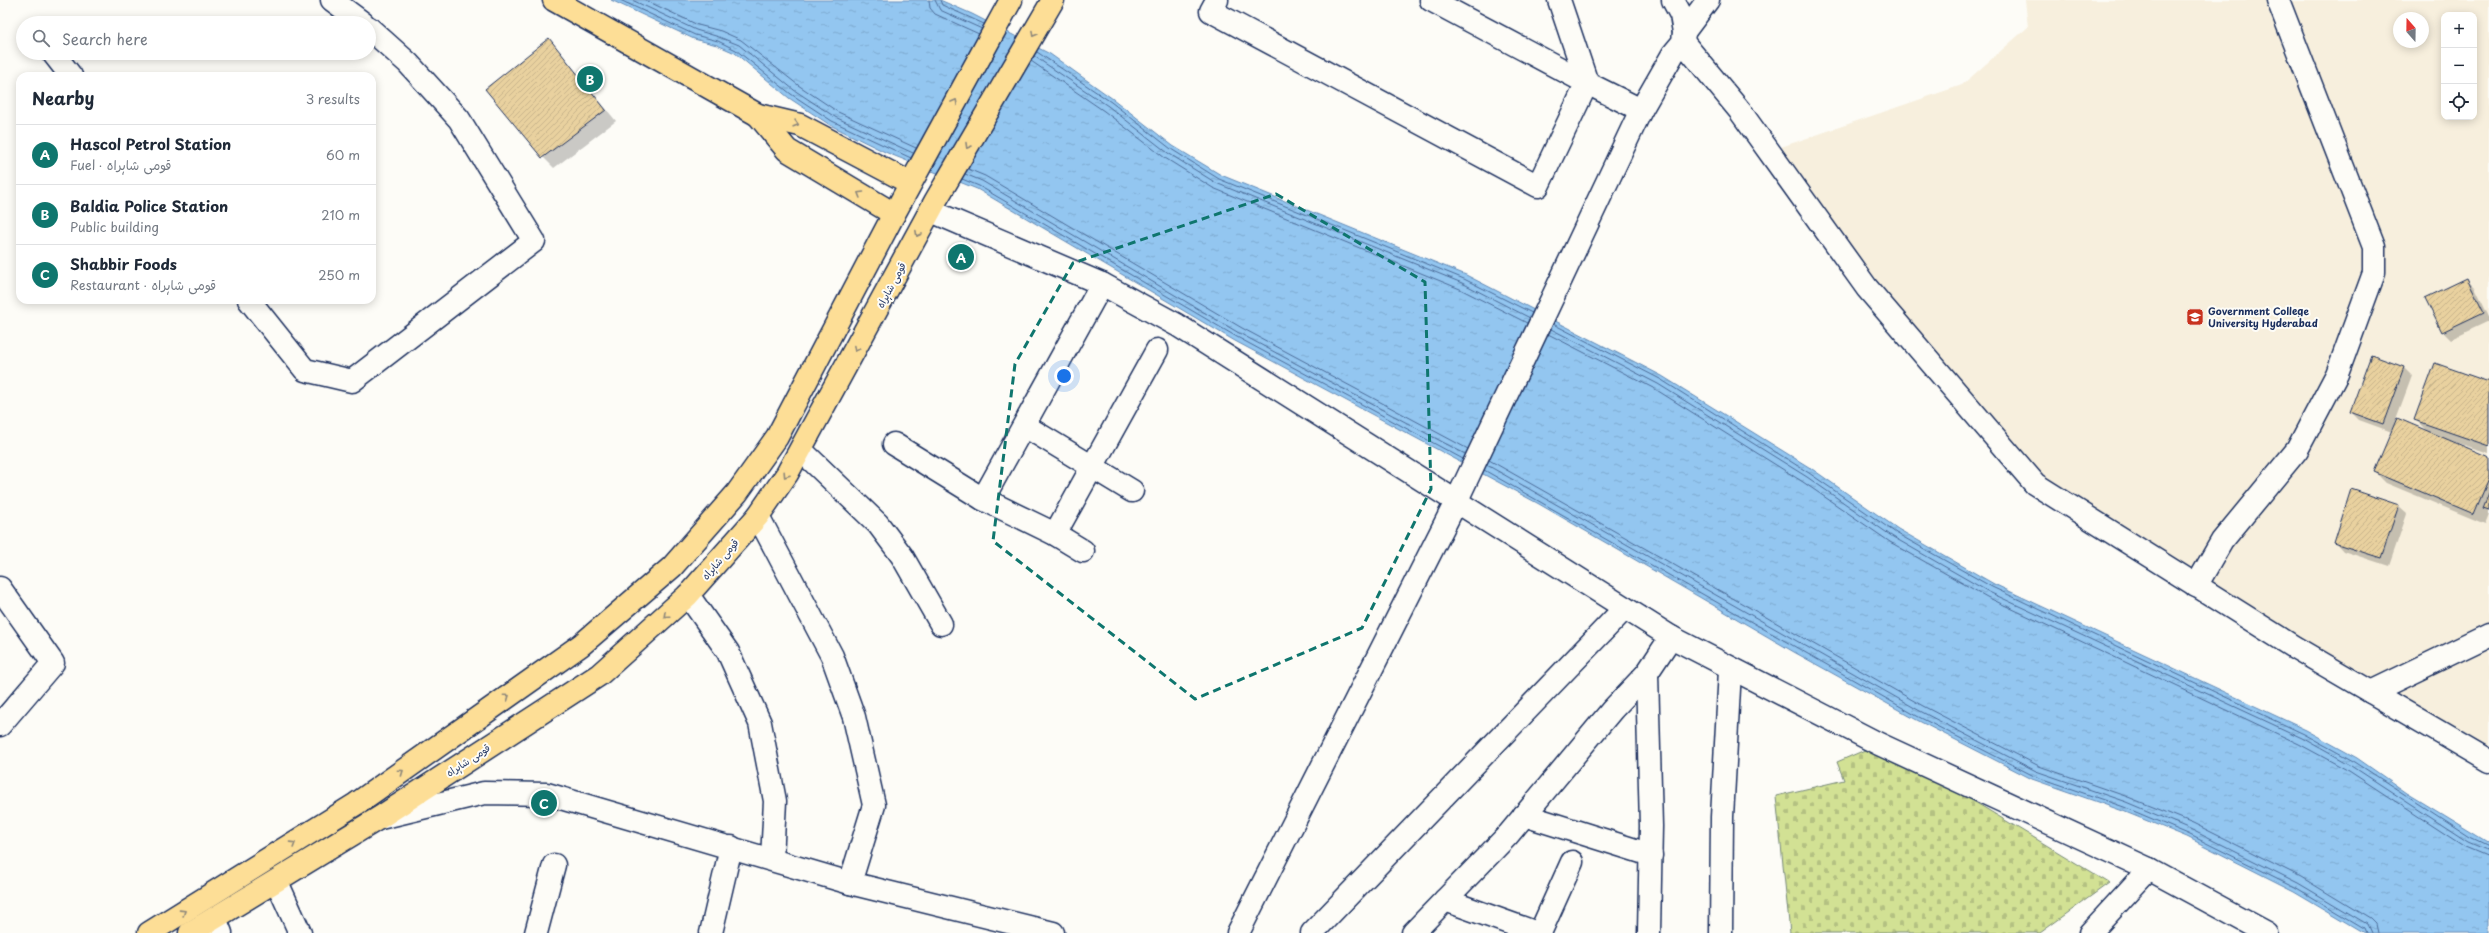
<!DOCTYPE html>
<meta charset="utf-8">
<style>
body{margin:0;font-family:"Playpen Sans","Playpen Sans Arabic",sans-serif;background:#f6f6f7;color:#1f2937}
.controls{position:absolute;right:12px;top:12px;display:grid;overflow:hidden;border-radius:8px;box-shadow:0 2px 10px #0003}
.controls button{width:36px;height:36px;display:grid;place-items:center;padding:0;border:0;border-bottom:1px solid #e0e1e3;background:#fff;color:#1f2937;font:20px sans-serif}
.compass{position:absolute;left:2393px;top:12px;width:36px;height:36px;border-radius:50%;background:#fff;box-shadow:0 2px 10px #0003;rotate:340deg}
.you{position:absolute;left:1064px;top:376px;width:14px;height:14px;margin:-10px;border:3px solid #fff;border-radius:50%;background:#1a73e8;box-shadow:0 0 0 6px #1a73e833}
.badge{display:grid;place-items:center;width:26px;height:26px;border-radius:50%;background:#0f766e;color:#fff;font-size:13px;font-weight:700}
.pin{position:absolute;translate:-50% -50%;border:2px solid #fff;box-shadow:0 1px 4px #0006}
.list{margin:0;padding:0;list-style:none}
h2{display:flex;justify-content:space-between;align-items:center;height:52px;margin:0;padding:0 16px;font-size:17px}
h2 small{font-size:13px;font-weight:400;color:#747a83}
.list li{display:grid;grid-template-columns:26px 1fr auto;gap:12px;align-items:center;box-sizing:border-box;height:60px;padding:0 16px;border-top:1px solid #e0e1e3}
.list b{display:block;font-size:15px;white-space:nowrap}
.list p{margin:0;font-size:13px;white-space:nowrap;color:#747a83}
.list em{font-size:13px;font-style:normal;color:#747a83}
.icon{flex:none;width:22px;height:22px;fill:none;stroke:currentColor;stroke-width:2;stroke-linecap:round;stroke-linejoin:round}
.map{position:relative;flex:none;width:2489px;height:933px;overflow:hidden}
.search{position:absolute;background:#fff;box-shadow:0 2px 10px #0003;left:16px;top:16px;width:360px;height:44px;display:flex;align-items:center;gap:10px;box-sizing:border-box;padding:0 14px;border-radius:22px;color:#747a83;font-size:15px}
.panel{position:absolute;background:#fff;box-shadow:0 2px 10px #0003;left:16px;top:72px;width:360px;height:232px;border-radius:12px}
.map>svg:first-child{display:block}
.built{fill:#f7efdd;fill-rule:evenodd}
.cemetery{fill:url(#cemetery-stones);stroke:#768879}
.water{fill:url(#water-ripples);stroke:#638ab6}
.shadow{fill:#0003}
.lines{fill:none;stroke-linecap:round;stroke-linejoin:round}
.shore{stroke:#4b6b98;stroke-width:1}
.building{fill:url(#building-hatch);stroke:#1b2f5e}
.minor-casing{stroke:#1b2f5e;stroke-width:25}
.major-casing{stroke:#1b2f5e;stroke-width:25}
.highway-casing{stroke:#1b2f5e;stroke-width:25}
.minor{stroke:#fdfcf7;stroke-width:22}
.major{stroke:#fdde96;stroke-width:22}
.highway{stroke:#fdde96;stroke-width:22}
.oneway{stroke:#8c867a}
.marked{fill:none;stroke:#0f766e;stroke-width:3;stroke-dasharray:8 5;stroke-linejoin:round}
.labels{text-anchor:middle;stroke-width:4;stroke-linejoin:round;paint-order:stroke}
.street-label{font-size:10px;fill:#1b2f5e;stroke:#fdfcf7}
.poi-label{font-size:10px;font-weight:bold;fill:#1b2f5e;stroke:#fdfcf7;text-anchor:start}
</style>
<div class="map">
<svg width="2489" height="933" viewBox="0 0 2489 933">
<defs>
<pattern id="cemetery-stones" width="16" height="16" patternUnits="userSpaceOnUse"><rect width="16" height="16" fill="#d2e194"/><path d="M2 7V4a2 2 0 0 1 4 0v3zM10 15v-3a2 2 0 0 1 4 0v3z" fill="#b4c182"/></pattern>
<pattern id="water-ripples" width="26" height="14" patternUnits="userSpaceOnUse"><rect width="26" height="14" fill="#93c6f0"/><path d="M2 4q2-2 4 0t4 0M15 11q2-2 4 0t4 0" fill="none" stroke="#7eaad0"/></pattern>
<pattern id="building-hatch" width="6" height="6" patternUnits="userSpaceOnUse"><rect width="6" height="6" fill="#e9d19f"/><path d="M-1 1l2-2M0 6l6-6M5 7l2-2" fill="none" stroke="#c7b48b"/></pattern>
</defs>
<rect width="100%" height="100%" fill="#fdfcf7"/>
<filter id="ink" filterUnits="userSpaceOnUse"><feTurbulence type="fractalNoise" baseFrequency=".025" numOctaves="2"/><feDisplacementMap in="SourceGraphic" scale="8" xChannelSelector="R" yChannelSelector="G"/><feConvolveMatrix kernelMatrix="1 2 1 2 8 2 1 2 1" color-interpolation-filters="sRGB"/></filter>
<g filter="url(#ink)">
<!-- built -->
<path class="built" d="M2025 0H2489V761L2035 484 1769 151 1962 85 2028 27ZM2444 15H2474V117H2444ZM2399 18H2423V42H2399Z"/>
<!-- cemetery -->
<polygon class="cemetery" points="1879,744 2109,883 2040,933 1790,933 1776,796 1844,780 1837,762"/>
<!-- water -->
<polygon class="water" points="611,0 940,0 972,14 1050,54 1113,99 1173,146 1221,175 1466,275 1662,376 1812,469 1898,529 1994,584 2306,730 2357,758 2407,793 2489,843 2489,933 2365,933 2294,891 2187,837 2123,811 2032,779 1915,719 1794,652 1539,504 1235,341 977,189 885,152 830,125 789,98 735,53 717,45 694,39"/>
<!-- shadow -->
<g class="shadow">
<polygon points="549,39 616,121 554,168 543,157"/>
<polygon points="2467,279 2475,287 2489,316 2489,321 2451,339 2443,331"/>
<polygon points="2372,356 2404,368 2412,376 2396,419 2428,432 2416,420 2489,383 2489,453 2439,437 2489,458 2489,514 2485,524 2386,483 2375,472 2392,432 2359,420 2351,412"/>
<polygon points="2398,506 2407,514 2389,566 2343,551 2335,542"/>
</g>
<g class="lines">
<!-- shore -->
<g class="shore">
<polyline points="620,0 695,35 718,41 736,50 791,94 832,121 911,158"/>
<polyline points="632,0 696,30 719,37 739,45 794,90 835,117 913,153"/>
<polyline points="645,0 698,25 721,31 741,40 798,85 838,112 916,148"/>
<polyline points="929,0 930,8 935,14 979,34"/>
<polyline points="935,0 940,10 982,29"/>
<polyline points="940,0 942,5 984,24"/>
<polyline points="1037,52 1111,102 1171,149 1219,179 1464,279 1532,313"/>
<polyline points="1034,56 1108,106 1168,153 1216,183 1462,283 1530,318"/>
<polyline points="1031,61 1104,111 1165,158 1213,188 1460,289 1527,323"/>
<polyline points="968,169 985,176 1242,328 1468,449"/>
<polyline points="965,174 982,181 1239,333 1465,454"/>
<polyline points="962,179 979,186 1237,337 1463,459"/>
<polyline points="1553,324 1660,379 1809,473 1896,533 1992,587 2304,734 2355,762 2470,837 2489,846"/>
<polyline points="1551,329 1658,384 1807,477 1893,537 1989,592 2302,738 2352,766 2468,842 2489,851"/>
<polyline points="1548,334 1655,389 1803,482 1890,542 1987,597 2299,744 2349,771 2465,847 2489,857"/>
<polyline points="1489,460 1923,706 2039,766 2128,797 2193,823 2301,877 2370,919 2375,924 2377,933"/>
<polyline points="1487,465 1920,711 2036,771 2126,802 2190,829 2298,883 2367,924 2371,933"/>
<polyline points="1484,470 1917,716 2034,776 2124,807 2188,834 2295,887 2364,928 2366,933"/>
</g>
</g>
<!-- building -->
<g class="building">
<polygon points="549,38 606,110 542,158 485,89"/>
<polygon points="2467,278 2484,312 2442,332 2425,298"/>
<polygon points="2371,355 2404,367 2383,424 2350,412"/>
<polygon points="2435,363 2489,382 2489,446 2414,420"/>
<polygon points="2397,418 2489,457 2489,478 2474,514 2374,472"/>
<polygon points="2351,489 2399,505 2381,558 2334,543"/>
<polygon points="2489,493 2489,510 2483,508"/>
</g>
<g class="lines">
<defs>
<g id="minor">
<polyline points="332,0 363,23"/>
<polyline points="1217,0 1211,11 1538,186 1587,83 1559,0"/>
<polyline points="1431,0 1587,83 1641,110"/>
<polyline points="1684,32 1708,0"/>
<polyline points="1683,42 1740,111 1867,288 2035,484 2294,647 2489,761"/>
<polyline points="53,53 71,76"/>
<polyline points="931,211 1102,284 1177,325 1671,637 1879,744 2149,869 2267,933"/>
<polyline points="249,300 305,370 352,381 534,241 459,119 408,63 369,28"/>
<polyline points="1025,426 1132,491"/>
<polyline points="894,444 983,499 1055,534 1083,551"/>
<polyline points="801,450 878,524 902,556 941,624"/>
<polyline points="983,499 1102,284"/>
<polyline points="758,516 832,656 854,717 874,805 850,883"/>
<polyline points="1055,534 1157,350"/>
<polyline points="2196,586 2222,541 2297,450 2337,374 2374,273 2374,247 2278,0"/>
<polyline points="0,588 53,663 0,725"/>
<polyline points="688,595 728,652 760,723 775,801 772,859"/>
<polyline points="1647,673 1651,826 1649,933"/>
<polyline points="2371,692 2489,635"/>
<polyline points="1524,815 1651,855"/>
<polyline points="380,818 484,793 547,794 850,883 1053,933"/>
<polyline points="277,882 300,933"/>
<polyline points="1445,900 1537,933"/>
<polyline points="215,918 221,933"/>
<polyline points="536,933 554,865"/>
<polyline points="711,933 731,847"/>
<polyline points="1238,933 1456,502 1641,110 1673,54 1683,42 1684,32 1681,15 1673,0"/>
<polyline points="1312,933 1625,608"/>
<polyline points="1413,933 1508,835 1612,710 1647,673 1671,637"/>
<polyline points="1540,933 1572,862"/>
<polyline points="1721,933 1722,817 1730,670"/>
<polyline points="2090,933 2149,869"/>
</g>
<g id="major">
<polyline points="554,0 758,115 800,125 910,183"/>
<polyline points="758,115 787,150 894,214"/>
</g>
<g id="highway">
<polyline points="149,933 356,804 581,645 672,567 737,493 777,437 894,214 1011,0"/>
<polyline points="190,933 379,818 599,675 688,595 758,516 787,474 936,200 1053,0"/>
</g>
</defs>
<!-- minor casing -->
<use href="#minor" class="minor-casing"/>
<!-- major casing -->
<use href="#major" class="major-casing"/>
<!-- highway casing -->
<use href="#highway" class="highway-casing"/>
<!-- minor -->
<use href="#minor" class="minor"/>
<!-- major -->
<use href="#major" class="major"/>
<!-- highway -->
<use href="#highway" class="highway"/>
</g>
<!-- one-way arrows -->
<defs><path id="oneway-chevron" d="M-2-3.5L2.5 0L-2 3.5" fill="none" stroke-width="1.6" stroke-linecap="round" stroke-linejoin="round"/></defs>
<g class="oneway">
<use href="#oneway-chevron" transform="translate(1034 34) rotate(120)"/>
<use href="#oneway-chevron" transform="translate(955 102) rotate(-61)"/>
<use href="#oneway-chevron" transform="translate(796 124) rotate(16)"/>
<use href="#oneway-chevron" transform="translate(968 146) rotate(120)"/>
<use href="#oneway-chevron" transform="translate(860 194) rotate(-149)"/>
<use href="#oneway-chevron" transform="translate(918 234) rotate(118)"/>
<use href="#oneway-chevron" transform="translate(856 349) rotate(118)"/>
<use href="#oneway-chevron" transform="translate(786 475) rotate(123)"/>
<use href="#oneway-chevron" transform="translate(666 615) rotate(138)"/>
<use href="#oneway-chevron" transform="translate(507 697) rotate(-35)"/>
<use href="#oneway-chevron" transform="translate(401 772) rotate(-35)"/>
<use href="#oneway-chevron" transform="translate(293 844) rotate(-32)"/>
<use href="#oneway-chevron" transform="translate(183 912) rotate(-32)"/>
</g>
</g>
<!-- marked area -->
<path class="marked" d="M1276 194 1425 282 1431 489 1362 628 1195 699 993 541 1015 364 1073 263Z"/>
<!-- icons -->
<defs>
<symbol id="university-square" viewBox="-11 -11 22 22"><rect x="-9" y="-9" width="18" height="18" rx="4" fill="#c8321e" stroke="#fdfcf7"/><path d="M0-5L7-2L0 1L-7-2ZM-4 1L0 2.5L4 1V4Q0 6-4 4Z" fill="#fff"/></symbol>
</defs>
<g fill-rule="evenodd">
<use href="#university-square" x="2185" y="307" width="20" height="20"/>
</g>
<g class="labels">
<!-- street labels -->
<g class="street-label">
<text transform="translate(891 285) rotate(-62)" y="4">قومی شاہراہ</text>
<text transform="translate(720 559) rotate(-49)" y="4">قومی شاہراہ</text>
<text transform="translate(468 760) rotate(-33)" y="4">قومی شاہراہ</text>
</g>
<!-- poi labels -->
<g class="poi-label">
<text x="2208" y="315">Government College<tspan x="2208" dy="12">University Hyderabad</tspan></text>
</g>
</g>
</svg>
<div class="controls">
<button>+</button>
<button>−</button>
<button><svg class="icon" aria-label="locate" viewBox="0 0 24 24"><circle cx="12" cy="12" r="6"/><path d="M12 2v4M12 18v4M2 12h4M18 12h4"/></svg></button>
</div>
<svg class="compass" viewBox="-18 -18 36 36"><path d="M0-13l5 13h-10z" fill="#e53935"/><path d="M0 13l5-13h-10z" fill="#747a83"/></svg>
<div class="you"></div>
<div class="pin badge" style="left:961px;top:257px">A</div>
<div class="pin badge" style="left:590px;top:79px">B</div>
<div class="pin badge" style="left:544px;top:803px">C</div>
<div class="search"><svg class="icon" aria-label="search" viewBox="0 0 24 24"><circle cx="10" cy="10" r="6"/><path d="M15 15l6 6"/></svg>Search here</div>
<section class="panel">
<h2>Nearby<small>3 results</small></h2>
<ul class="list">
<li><span class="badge">A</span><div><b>Hascol Petrol Station</b><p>Fuel · قومی شاہراہ</p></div><em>60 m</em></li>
<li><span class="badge">B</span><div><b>Baldia Police Station</b><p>Public building</p></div><em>210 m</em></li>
<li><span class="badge">C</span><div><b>Shabbir Foods</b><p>Restaurant · قومی شاہراہ</p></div><em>250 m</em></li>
</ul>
</section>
</div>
